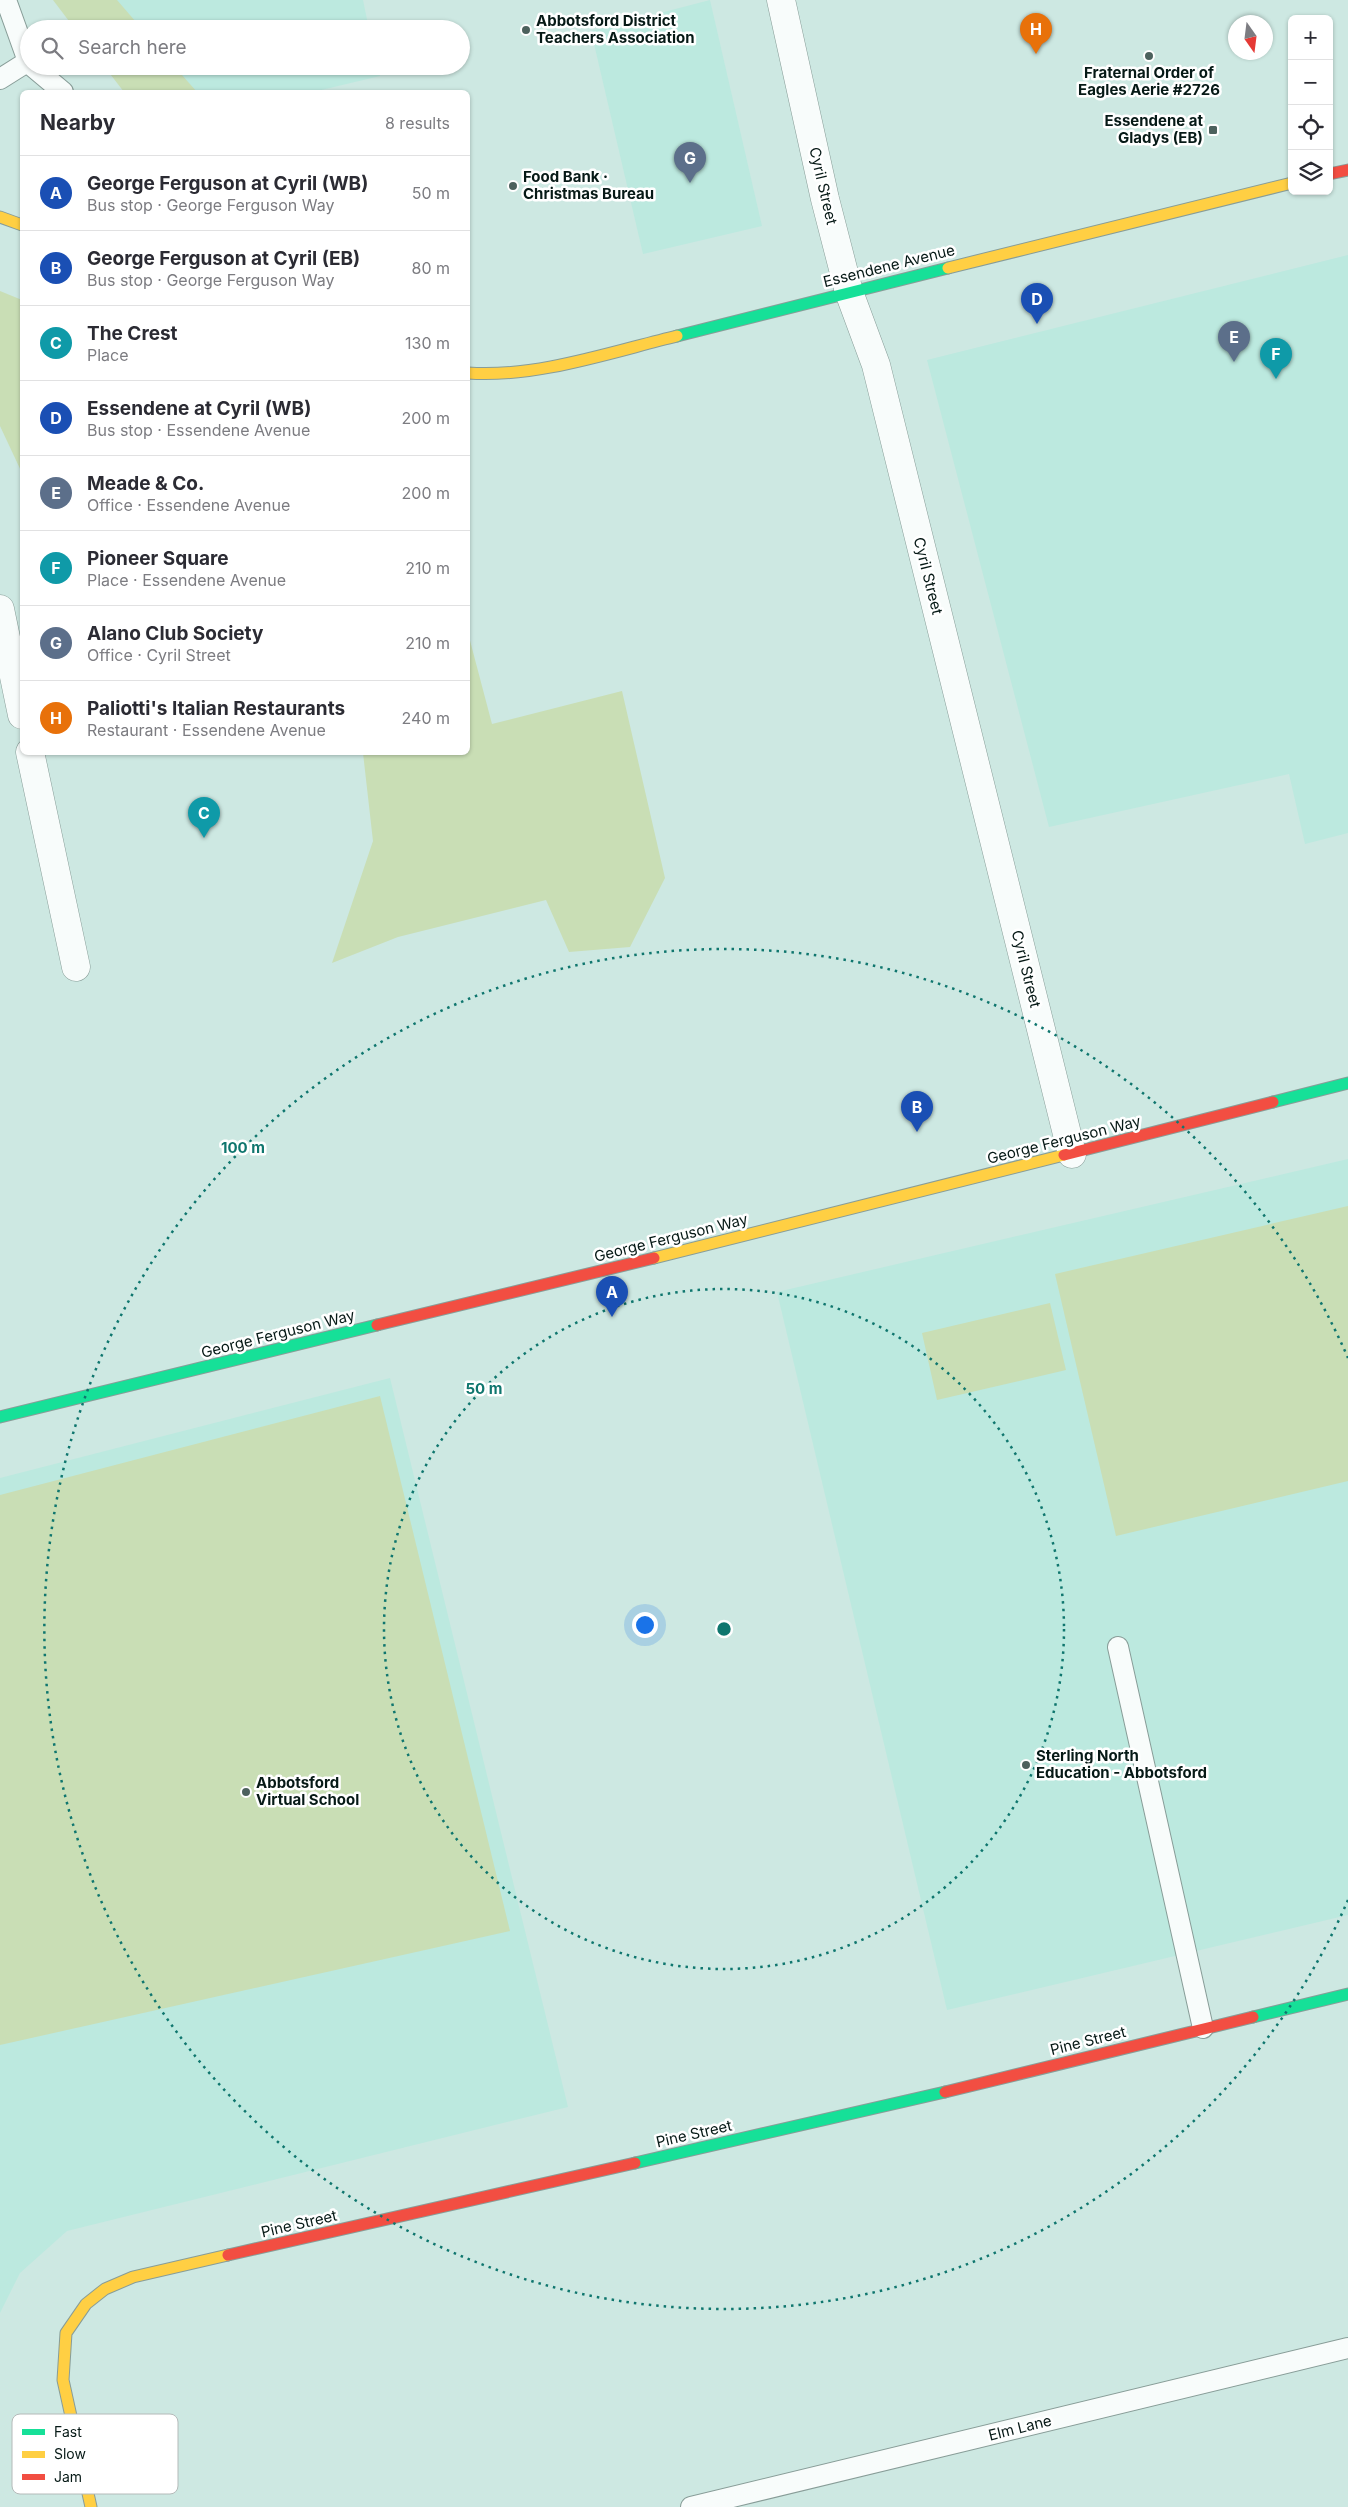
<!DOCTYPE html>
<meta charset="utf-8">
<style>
body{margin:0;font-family:Inter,sans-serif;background:#f2f2f3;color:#2b2b33}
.controls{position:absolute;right:15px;top:15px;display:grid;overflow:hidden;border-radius:8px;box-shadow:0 1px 4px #0004}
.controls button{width:45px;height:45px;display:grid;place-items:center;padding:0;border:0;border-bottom:1px solid #e1e1e2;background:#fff;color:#2b2b33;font:25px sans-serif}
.compass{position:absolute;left:1228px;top:15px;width:45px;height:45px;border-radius:50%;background:#fff;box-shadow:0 1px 4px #0004;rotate:166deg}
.you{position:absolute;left:644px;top:1624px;width:18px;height:18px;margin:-12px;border:4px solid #fff;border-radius:50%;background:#1a73e8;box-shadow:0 0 0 8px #1a73e833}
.badge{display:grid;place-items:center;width:32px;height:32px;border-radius:50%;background:#4c615d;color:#fff;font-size:16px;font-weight:700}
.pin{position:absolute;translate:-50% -41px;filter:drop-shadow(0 1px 2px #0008)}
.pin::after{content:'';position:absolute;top:26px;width:18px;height:15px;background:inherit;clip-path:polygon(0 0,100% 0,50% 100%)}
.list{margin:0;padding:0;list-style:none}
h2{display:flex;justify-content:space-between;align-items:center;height:65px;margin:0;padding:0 20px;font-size:21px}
h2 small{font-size:16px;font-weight:400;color:#7c7c81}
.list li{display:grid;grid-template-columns:32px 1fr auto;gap:15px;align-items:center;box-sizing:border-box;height:75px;padding:0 20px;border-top:1px solid #e1e1e2}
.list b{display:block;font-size:19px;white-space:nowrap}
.list p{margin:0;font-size:16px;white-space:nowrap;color:#7c7c81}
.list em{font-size:16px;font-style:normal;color:#7c7c81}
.icon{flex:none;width:28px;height:28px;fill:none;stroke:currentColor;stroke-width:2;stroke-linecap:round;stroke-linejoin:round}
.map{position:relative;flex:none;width:1348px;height:2507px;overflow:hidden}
.search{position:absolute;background:#fff;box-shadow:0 1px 4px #0004;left:20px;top:20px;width:450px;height:55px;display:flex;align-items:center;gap:12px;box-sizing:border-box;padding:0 18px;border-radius:28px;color:#7c7c81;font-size:19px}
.panel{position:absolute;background:#fff;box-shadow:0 1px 4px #0004;left:20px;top:90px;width:450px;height:665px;border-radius:8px}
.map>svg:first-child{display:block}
.built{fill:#bce9df}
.green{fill:#c9deb5}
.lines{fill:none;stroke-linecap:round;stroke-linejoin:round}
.lane-casing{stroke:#889d98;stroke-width:22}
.street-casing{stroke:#889d98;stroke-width:29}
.fast-casing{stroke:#889d98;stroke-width:13}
.slow-casing{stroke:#889d98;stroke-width:13}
.jam-casing{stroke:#889d98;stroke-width:13}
.lane{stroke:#f8fcfb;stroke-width:20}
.street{stroke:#f8fcfb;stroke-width:28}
.fast{stroke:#16e098;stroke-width:11}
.slow{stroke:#ffcf43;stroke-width:11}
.jam{stroke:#f24e42;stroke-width:11}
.ring{fill:none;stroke:#0f766e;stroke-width:2.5;stroke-dasharray:2.5 5}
.poi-dot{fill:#4c615d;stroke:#fff;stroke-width:2}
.labels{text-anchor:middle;stroke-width:5;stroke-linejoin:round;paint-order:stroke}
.poi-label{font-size:15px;font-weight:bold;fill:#061916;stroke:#fff;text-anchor:start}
.street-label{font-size:15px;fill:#061916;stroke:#fff}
.key{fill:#fff;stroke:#b4bab9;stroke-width:1}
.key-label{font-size:14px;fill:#061916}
.centre{fill:#0f766e;stroke:#fff;stroke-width:2.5}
.ring-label{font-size:15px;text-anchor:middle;font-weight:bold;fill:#0f766e;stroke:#fff;stroke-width:5;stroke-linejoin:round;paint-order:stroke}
</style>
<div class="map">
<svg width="1348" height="2507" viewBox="0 0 1348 2507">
<rect width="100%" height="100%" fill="#cde8e2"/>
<!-- built -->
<g class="built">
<polygon points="103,0 363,0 369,29 128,29"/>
<polygon points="710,0 762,226 643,254 591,31"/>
<polygon points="160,66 378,66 380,76 313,92 183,92"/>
<polygon points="1348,255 1348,833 1305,844 1289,774 1049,827 927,360"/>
<polygon points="1348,1159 1348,1915 947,2010 777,1292"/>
<polygon points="390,1378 568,2107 67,2231 20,2273 0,2313 0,1478"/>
</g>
<!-- green -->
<g class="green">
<polygon points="53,0 117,0 142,29 75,29"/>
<polygon points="104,66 174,66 197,92 124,92"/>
<polygon points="0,291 22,300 22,473 0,426"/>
<polygon points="468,633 492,724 622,691 665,878 630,947 569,952 546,900 398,937 332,963 373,841 363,753 468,752"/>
<polygon points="1348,1206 1348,1481 1116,1536 1055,1274"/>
<polygon points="1050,1303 1066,1370 937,1400 922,1333"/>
<polygon points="380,1396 510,1931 0,2045 0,1495"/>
</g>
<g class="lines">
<defs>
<g id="lane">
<polyline points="6,0 29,64"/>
<polyline points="32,66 63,92"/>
<polyline points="0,79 27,62"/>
<polyline points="1118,1647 1203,2028"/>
<polyline points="691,2507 1348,2348"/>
</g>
<g id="street">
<polyline points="781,0 825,199 849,292 876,365 1072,1154"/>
<polyline points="0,609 22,715"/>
<polyline points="30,752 76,967"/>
</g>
<g id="fast">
<polyline points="677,336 948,268"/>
<polyline points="1273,1102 1348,1083"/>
<polyline points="0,1417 377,1325"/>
<polyline points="1253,2017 1348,1994"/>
<polyline points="635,2163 945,2092"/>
</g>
<g id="slow">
<polyline points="0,217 22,225"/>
<polyline points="948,268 1292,183"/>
<path d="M468 373C536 378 611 352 677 336"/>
<polyline points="654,1258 1064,1155"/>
<polyline points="91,2507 63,2380 66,2333 86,2304 105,2289 133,2277 228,2255"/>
</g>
<g id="jam">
<polyline points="1329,174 1348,170"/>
<polyline points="1064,1155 1273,1102"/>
<polyline points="377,1325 654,1258"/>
<polyline points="945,2092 1253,2017"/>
<polyline points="228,2255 635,2163"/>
</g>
</defs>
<!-- lane casing -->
<use href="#lane" class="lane-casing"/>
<!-- street casing -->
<use href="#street" class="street-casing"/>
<!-- fast casing -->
<use href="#fast" class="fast-casing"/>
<!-- slow casing -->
<use href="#slow" class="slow-casing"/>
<!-- jam casing -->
<use href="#jam" class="jam-casing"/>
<!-- lane -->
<use href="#lane" class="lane"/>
<!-- street -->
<use href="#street" class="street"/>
<!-- fast -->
<use href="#fast" class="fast"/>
<!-- slow -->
<use href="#slow" class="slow"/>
<!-- jam -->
<use href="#jam" class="jam"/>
</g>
<!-- distance rings -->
<g class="ring">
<circle cx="724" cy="1629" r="340"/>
<path d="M1348 1900A680 680 0 1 1 1348 1358"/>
</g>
<!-- markers -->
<g class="poi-dot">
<circle cx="526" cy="30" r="5"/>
<circle cx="1149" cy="56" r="5"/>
<rect x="1208" y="125" width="10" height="10" rx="2.5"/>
<circle cx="513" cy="186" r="5"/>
<circle cx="1026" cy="1765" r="5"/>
<circle cx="246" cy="1792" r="5"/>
</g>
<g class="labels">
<!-- poi labels -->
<g class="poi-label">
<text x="536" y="26">Abbotsford District<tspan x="536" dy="17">Teachers Association</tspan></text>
<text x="1149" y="78" text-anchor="middle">Fraternal Order of<tspan x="1149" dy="17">Eagles Aerie #2726</tspan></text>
<text x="1203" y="126" text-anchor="end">Essendene at<tspan x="1203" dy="17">Gladys (EB)</tspan></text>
<text x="523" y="182">Food Bank ·<tspan x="523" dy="17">Christmas Bureau</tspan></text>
<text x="1036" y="1761">Sterling North<tspan x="1036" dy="17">Education - Abbotsford</tspan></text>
<text x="256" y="1788">Abbotsford<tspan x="256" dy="17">Virtual School</tspan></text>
</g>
<!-- street labels -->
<g class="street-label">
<text transform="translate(823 186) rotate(77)" y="5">Cyril Street</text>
<text transform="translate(889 266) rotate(-14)" y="5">Essendene Avenue</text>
<text transform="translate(928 576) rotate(76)" y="5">Cyril Street</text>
<text transform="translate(1026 969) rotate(76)" y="5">Cyril Street</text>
<text transform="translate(1064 1140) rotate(-14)" y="5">George Ferguson Way</text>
<text transform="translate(671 1238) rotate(-14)" y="5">George Ferguson Way</text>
<text transform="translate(278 1334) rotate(-14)" y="5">George Ferguson Way</text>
<text transform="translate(1088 2041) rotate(-14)" y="5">Pine Street</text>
<text transform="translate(694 2134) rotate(-13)" y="5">Pine Street</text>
<text transform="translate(299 2224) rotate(-13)" y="5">Pine Street</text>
<text transform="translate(1020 2428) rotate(-14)" y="5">Elm Lane</text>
</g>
</g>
<!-- legend -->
<rect x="12" y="2414" width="166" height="80" rx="8" class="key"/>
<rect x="22" y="2429" width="23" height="6" fill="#16e098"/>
<rect x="22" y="2451" width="23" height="7" fill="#ffcf43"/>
<rect x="22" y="2474" width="23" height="6" fill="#f24e42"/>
<g class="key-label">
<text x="54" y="2437">Fast</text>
<text x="54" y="2459">Slow</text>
<text x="54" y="2482">Jam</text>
</g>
<circle cx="724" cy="1629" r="8" class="centre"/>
<g class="ring-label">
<text x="243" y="1153">100 m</text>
<text x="484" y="1394">50 m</text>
</g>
</svg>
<div class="controls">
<button>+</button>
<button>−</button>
<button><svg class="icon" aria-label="locate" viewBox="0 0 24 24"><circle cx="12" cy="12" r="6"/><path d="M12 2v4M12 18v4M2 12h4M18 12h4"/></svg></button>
<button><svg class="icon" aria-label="layers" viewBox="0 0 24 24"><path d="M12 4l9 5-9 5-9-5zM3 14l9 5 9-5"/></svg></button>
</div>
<svg class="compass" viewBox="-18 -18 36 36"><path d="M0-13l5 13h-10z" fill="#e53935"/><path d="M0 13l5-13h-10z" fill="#7c7c81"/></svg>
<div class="you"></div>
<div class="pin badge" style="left:612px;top:1317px;background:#1a4fb4">A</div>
<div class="pin badge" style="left:917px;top:1132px;background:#1a4fb4">B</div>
<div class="pin badge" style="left:204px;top:838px;background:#0f9aa8">C</div>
<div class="pin badge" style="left:1037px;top:324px;background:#1a4fb4">D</div>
<div class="pin badge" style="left:1234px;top:362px;background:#5c6f8a">E</div>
<div class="pin badge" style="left:1276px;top:379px;background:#0f9aa8">F</div>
<div class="pin badge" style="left:690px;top:183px;background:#5c6f8a">G</div>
<div class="pin badge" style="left:1036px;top:54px;background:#e8710a">H</div>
<div class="search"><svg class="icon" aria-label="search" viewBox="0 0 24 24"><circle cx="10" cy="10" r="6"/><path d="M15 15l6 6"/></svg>Search here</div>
<section class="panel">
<h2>Nearby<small>8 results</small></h2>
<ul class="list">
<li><span class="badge" style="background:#1a4fb4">A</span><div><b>George Ferguson at Cyril (WB)</b><p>Bus stop · George Ferguson Way</p></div><em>50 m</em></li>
<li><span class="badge" style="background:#1a4fb4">B</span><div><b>George Ferguson at Cyril (EB)</b><p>Bus stop · George Ferguson Way</p></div><em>80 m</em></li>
<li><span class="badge" style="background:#0f9aa8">C</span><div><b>The Crest</b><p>Place</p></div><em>130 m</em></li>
<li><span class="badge" style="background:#1a4fb4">D</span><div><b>Essendene at Cyril (WB)</b><p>Bus stop · Essendene Avenue</p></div><em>200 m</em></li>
<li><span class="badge" style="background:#5c6f8a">E</span><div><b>Meade &amp; Co.</b><p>Office · Essendene Avenue</p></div><em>200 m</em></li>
<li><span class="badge" style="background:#0f9aa8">F</span><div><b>Pioneer Square</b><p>Place · Essendene Avenue</p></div><em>210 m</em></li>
<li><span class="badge" style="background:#5c6f8a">G</span><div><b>Alano Club Society</b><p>Office · Cyril Street</p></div><em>210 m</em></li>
<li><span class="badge" style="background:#e8710a">H</span><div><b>Paliotti's Italian Restaurants</b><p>Restaurant · Essendene Avenue</p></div><em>240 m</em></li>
</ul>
</section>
</div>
